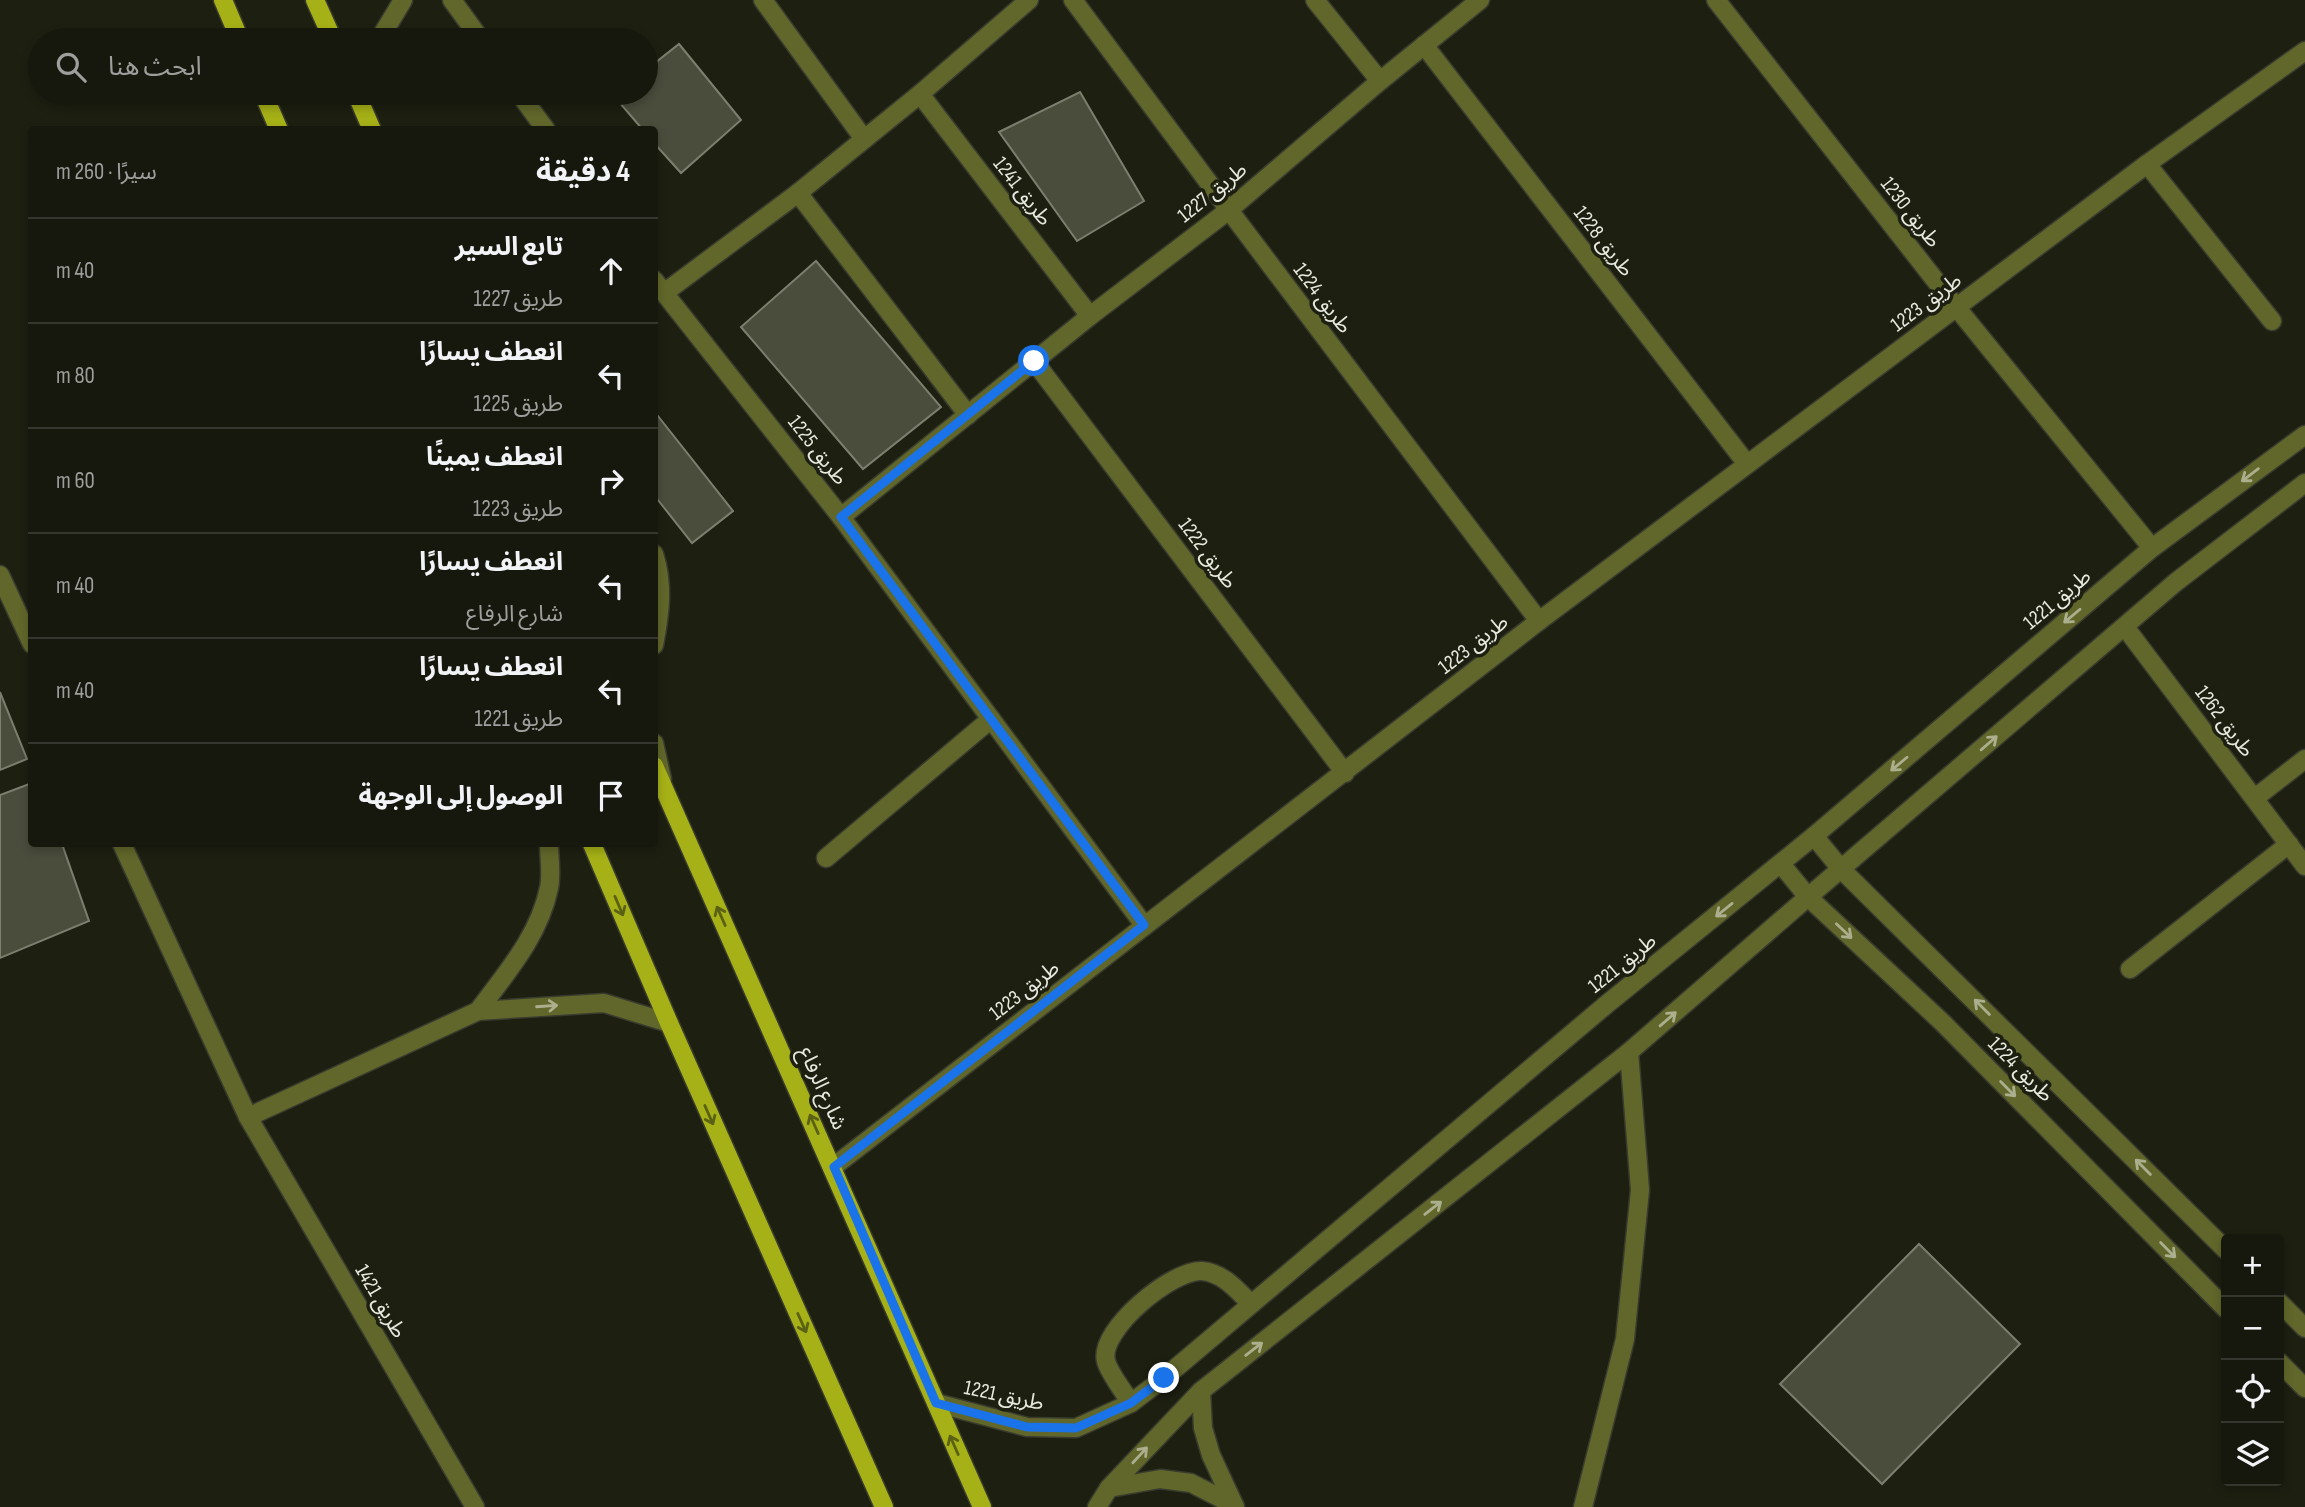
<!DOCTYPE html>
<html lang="ar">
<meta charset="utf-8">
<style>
body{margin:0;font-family:"Sofia Sans Condensed","Noto Sans Arabic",sans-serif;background:#1f2016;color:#f1f3f6;direction:rtl}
.controls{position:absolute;right:21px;bottom:21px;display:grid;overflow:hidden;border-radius:7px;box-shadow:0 4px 10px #0003}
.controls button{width:63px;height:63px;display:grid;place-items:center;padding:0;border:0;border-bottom:2px solid #35362e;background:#16170d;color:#f1f3f6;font:35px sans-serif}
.stop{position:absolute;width:21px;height:21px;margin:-16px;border:5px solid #1a73e8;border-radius:50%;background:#fff}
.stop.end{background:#1a73e8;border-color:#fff;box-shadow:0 2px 7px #0008}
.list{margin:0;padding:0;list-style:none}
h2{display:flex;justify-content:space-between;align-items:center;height:91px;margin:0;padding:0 28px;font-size:30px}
h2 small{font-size:23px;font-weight:400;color:#9e9f9d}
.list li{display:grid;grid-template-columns:46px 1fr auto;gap:21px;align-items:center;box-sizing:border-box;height:105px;padding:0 28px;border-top:2px solid #35362e}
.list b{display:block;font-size:26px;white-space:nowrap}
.list p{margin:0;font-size:23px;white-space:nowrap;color:#9e9f9d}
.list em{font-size:23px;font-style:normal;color:#9e9f9d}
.icon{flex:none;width:38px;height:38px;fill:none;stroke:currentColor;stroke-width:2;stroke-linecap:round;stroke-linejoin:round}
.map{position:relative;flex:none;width:2305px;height:1507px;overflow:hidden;direction:ltr}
.search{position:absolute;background:#16170d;box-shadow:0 4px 10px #0003;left:28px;top:28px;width:630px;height:77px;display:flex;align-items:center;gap:18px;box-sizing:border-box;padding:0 24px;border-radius:38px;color:#9e9f9d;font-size:26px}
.panel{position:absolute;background:#16170d;box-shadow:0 4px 10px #0003;left:28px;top:126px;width:630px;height:721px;border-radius:7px;direction:rtl}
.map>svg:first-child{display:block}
.building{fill:#4a4c3c;stroke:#7c7f6e;stroke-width:2}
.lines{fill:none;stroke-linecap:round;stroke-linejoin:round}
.service-casing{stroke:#393b2e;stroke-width:21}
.minor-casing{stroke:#393b2e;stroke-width:21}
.tertiary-casing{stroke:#393b2e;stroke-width:21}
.primary-casing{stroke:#393b2e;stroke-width:21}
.service{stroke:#61672a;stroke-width:18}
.minor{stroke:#61672a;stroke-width:18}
.tertiary{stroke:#61672a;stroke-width:18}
.primary{stroke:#a6b117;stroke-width:18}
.oneway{stroke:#abaf8e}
.oneway2{stroke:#5b6114}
.route{stroke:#1a73e8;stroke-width:9}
.labels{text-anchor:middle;stroke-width:7;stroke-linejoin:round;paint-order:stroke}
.street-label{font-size:21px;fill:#e8eae0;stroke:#1d1f11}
</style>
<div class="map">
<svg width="2305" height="1507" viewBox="0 0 2305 1507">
<rect width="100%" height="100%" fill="#1d1f11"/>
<!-- building -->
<g class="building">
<polygon points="679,44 741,120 681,173 654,143 654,130 643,130 613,95 616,93 646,93 646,70"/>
<polygon points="1080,92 1144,201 1077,241 999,132"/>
<polygon points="816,261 941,407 863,469 741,327"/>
<polygon points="654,411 733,511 692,543 654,495"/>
<polygon points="0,692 27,759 0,770"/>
<polygon points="32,783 32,844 62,844 89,921 0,958 0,795"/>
<polygon points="1919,1244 2020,1344 1882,1484 1780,1384"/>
</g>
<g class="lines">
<defs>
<g id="service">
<path d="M654 554C664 584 660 614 654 645"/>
<polyline points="654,743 662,779"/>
<path d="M1131 1403C1124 1392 1109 1373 1106 1361 1098 1330 1173 1269 1202 1271 1223 1273 1236 1289 1250 1303"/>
<polyline points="1583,1507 1625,1339 1640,1190 1629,1052"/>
</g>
<g id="minor">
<polyline points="452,0 481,40"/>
<polyline points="763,0 864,139"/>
<polyline points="1073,0 1229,210 1539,621"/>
<polyline points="1315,0 1380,81"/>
<polyline points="1716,0 1957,308 2152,548"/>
<polyline points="379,40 403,0"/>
<polyline points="1424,45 1747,464"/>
<polyline points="519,93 546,130"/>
<polyline points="920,94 1090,316"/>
<polyline points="2147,164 2272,321"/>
<polyline points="798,193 968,415"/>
<polyline points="654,280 841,517 1144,925"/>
<polyline points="664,293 798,193 920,94 1029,0"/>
<polyline points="1034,361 1345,773"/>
<polyline points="841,517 1090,316 1229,210 1380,81 1480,0"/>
<polyline points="0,575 32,644"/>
<polyline points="2125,627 2305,866"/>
<polyline points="2255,798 2305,759"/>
<polyline points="1814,836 1841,869 2226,1250"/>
<polyline points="122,844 248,1117 475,1507"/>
<polyline points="826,858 991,719"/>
<polyline points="1781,864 1808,897 1943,1023 2226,1309"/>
<polyline points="2130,969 2289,844"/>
<path d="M478 1011C507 972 539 936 549 888 552 874 549 857 549 844"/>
<polyline points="248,1117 478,1011 604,1003 669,1023"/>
<polyline points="833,1167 1539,621 2147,164 2305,51"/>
<polyline points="2279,1302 2305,1328"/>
<polyline points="2279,1362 2305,1388"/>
<polyline points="1201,1391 1203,1428 1211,1455 1235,1507"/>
<polyline points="1109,1488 1160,1479 1191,1483 1234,1505"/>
</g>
<g id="tertiary">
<polyline points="936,1403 1027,1427 1076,1428 1131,1403 1164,1378 1607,1004 1814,836 2152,548 2305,435"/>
<polyline points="1097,1507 1109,1488 1201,1391 1629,1052 1808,897 2176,582 2305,483"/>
</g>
<g id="primary">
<polyline points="223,0 240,40"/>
<polyline points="315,0 333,40"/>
<polyline points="263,93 279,130"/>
<polyline points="356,93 372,130"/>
<polyline points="654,766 982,1507"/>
<polyline points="592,844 669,1023 884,1507"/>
</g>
</defs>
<!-- service casing -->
<use href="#service" class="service-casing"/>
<!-- minor casing -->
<use href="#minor" class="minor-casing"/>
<!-- tertiary casing -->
<use href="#tertiary" class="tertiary-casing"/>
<!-- primary casing -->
<use href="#primary" class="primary-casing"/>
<!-- service -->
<use href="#service" class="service"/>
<!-- minor -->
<use href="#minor" class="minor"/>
<!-- tertiary -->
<use href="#tertiary" class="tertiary"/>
<!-- primary -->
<use href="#primary" class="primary"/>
</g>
<!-- one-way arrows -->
<defs><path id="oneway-shaft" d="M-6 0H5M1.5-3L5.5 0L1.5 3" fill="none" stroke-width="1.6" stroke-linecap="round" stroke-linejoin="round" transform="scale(1.75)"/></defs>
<g class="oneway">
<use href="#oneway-shaft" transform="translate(2250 475) rotate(143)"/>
<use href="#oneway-shaft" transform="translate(2072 616) rotate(140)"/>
<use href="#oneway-shaft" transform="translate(1989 743) rotate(-41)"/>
<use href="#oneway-shaft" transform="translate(1899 764) rotate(140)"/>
<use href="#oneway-shaft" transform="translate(1724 910) rotate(141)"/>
<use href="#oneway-shaft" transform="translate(1844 931) rotate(43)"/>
<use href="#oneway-shaft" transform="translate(547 1006) rotate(-4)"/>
<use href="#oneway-shaft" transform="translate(1982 1007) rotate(-135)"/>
<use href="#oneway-shaft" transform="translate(1668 1019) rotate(-41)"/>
<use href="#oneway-shaft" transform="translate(2008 1089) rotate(45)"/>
<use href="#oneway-shaft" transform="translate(2143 1167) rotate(-135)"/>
<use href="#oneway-shaft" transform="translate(1433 1208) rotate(-38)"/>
<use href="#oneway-shaft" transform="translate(2168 1250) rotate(45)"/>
<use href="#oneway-shaft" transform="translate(1254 1349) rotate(-38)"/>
<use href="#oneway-shaft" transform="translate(1140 1455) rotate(-47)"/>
</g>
<g class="oneway2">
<use href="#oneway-shaft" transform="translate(619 906) rotate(67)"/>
<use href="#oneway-shaft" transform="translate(721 916) rotate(-114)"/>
<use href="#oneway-shaft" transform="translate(709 1115) rotate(66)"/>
<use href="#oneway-shaft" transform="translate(814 1124) rotate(-114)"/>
<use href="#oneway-shaft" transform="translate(802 1323) rotate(66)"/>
<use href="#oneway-shaft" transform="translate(954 1445) rotate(-114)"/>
</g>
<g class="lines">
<!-- route -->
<polyline class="route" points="1034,361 841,517 1144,925 834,1167 936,1403 1027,1427 1076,1428 1131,1403 1164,1378"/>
</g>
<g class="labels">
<!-- street labels -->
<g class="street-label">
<text transform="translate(1023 191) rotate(52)" y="7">طريق 1241</text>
<text transform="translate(1212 192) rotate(-39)" y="7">طريق 1227</text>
<text transform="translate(1911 212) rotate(52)" y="7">طريق 1230</text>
<text transform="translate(1604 241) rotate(52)" y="7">طريق 1228</text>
<text transform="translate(1323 298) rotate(53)" y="7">طريق 1224</text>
<text transform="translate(1926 302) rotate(-37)" y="7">طريق 1223</text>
<text transform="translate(818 450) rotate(52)" y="7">طريق 1225</text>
<text transform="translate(1208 553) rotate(53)" y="7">طريق 1222</text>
<text transform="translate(2057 599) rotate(-40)" y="7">طريق 1221</text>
<text transform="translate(1473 644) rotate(-38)" y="7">طريق 1223</text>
<text transform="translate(2225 721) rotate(53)" y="7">طريق 1262</text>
<text transform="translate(1622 963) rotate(-39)" y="7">طريق 1221</text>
<text transform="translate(1024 990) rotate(-38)" y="7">طريق 1223</text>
<text transform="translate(2021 1069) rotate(45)" y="7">طريق 1224</text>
<text transform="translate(823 1088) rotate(66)" y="7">شارع الرفاع</text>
<text transform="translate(381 1301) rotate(60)" y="7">طريق 1421</text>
<text transform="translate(1004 1395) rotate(12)" y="7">طريق 1221</text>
</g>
</g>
</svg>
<div class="controls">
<button>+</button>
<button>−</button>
<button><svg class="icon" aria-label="locate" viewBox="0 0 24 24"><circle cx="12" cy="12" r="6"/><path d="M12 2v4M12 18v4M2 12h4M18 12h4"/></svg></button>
<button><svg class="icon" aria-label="layers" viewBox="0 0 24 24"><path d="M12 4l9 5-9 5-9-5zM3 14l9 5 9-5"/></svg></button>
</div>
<div class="stop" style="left:1034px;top:361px"></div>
<div class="stop end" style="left:1164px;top:1378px"></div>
<div class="search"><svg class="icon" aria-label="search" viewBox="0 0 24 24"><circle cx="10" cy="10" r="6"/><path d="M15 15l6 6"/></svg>ابحث هنا</div>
<section class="panel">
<h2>4 دقيقة<small>سيرًا · 260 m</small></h2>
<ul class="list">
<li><svg class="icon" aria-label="ahead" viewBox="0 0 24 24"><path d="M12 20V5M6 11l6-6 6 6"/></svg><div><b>تابع السير</b><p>طريق 1227</p></div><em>40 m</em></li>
<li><svg class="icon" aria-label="left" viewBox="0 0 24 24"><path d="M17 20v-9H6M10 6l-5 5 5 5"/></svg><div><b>انعطف يسارًا</b><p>طريق 1225</p></div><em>80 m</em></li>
<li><svg class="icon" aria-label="right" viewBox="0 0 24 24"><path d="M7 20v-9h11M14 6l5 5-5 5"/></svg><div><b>انعطف يمينًا</b><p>طريق 1223</p></div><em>60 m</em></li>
<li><svg class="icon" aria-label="left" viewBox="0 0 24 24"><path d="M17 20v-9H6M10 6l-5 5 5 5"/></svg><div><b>انعطف يسارًا</b><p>شارع الرفاع</p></div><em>40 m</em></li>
<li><svg class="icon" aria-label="left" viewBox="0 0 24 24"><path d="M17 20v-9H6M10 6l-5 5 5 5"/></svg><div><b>انعطف يسارًا</b><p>طريق 1221</p></div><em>40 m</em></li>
<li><svg class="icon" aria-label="arrive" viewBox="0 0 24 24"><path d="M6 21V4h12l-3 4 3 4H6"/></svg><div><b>الوصول إلى الوجهة</b></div></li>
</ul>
</section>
</div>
